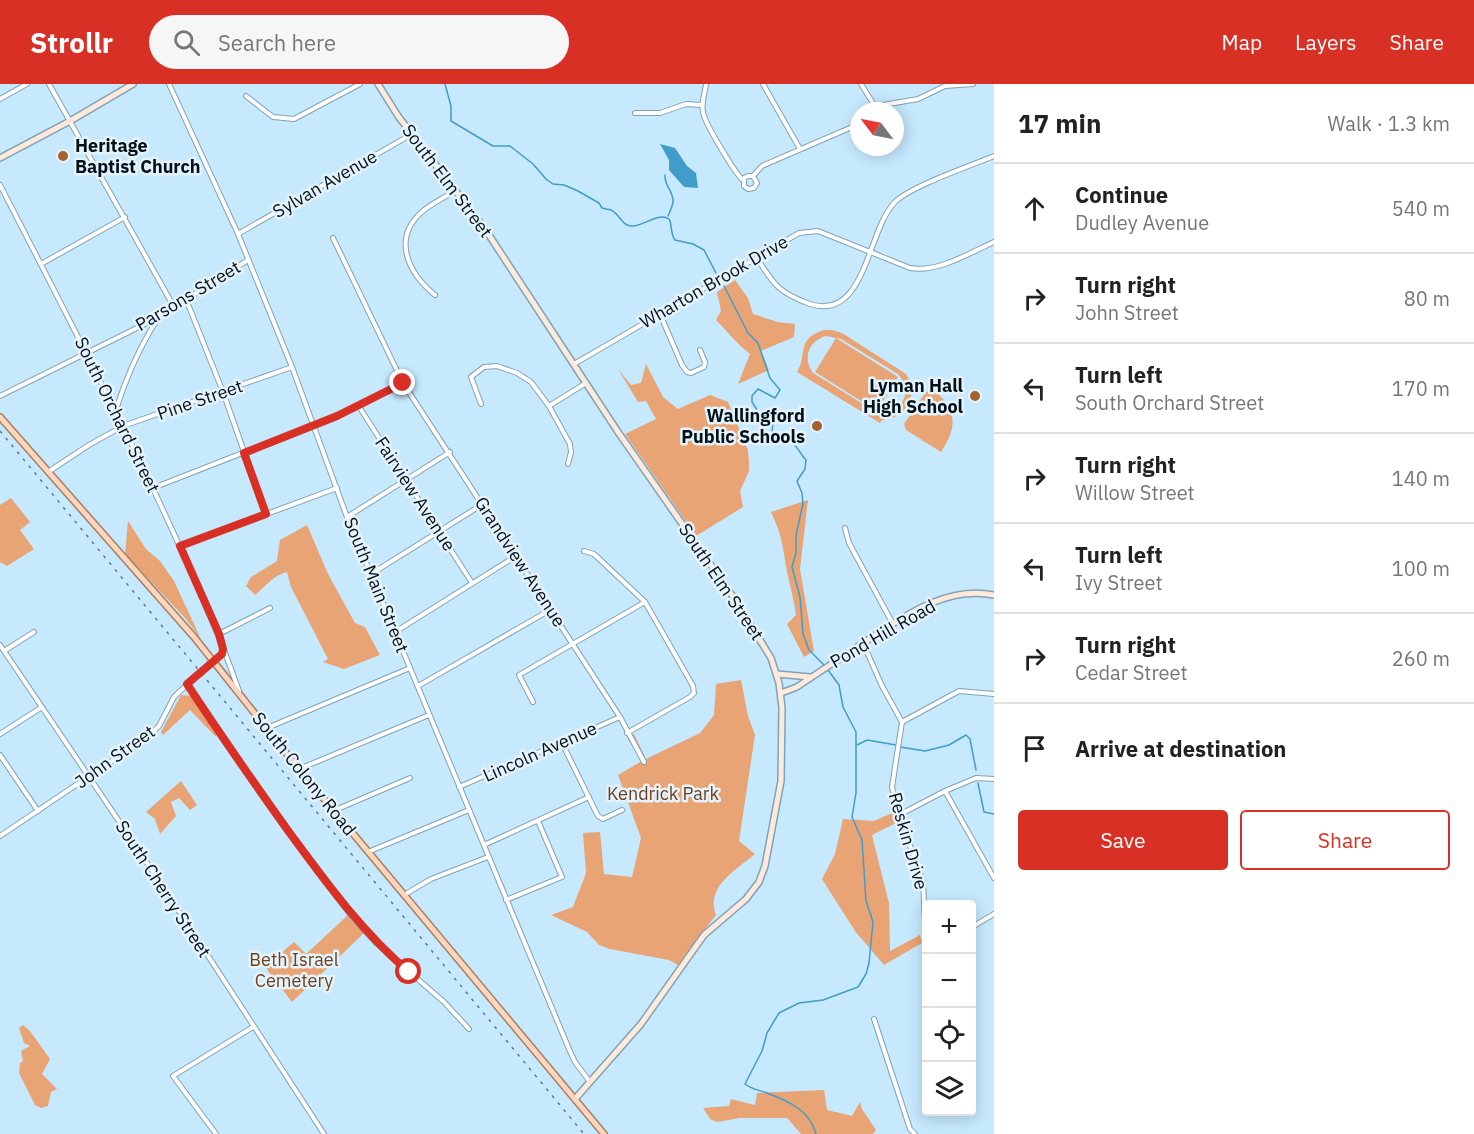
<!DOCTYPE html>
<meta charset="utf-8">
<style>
body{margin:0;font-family:"IBM Plex Sans",sans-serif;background:#f6f6f6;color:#222}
.controls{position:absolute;right:18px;bottom:18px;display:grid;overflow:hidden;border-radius:6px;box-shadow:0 3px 15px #0003}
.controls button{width:54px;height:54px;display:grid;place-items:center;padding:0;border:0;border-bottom:2px solid #e0e0e0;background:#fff;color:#222;font:30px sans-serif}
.compass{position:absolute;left:850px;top:18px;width:54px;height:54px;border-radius:50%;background:#fff;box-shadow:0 3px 15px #0003;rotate:302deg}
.stop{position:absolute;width:18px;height:18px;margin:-14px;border:4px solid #d93025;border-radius:50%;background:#fff}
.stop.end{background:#d93025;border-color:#fff;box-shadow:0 2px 6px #0008}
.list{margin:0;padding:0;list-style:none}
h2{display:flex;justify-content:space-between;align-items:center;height:78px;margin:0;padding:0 24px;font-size:26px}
h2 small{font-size:20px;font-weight:400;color:#767676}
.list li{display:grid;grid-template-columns:39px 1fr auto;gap:18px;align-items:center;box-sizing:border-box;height:90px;padding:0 24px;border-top:2px solid #e0e0e0}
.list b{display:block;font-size:22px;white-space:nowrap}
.list p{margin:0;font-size:20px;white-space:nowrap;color:#767676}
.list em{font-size:20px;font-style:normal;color:#767676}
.actions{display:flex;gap:12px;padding:18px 24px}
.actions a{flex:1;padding:14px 0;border:2px solid #d93025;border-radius:6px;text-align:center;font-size:21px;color:#d93025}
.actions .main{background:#d93025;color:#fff}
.icon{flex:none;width:33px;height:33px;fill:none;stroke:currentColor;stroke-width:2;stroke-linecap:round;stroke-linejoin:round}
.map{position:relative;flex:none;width:994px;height:1050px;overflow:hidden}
header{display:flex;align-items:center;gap:36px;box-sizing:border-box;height:84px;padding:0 30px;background:#d93025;color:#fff}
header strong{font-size:28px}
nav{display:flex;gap:33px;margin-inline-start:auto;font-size:21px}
.search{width:420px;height:54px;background:#f6f6f6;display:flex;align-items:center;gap:15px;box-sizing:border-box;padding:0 21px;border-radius:33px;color:#767676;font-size:22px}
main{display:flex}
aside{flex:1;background:#fff}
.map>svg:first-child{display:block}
.green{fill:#e9a475;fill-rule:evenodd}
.water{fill:#429cc9}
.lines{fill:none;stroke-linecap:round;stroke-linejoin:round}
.stream{stroke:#429cc9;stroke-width:1.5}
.street-casing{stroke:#81a2b5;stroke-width:6}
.secondary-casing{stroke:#81a2b5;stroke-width:8}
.primary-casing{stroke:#a57f65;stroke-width:8}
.street{stroke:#fff;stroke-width:4}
.secondary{stroke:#feeadd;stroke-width:5}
.primary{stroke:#fdd6bc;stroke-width:5}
.rail{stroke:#617885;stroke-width:1.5;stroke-dasharray:3 6;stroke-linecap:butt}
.street-bridge-casing{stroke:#81a2b5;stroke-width:6;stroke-linecap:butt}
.street-bridge{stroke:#fff;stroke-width:4}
.route{stroke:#d93025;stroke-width:8}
.poi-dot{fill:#a46130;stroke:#e5f3fb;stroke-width:2}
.labels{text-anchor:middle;stroke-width:5;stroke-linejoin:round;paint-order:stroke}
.poi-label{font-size:18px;font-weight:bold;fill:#051118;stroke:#e5f3fb;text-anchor:end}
.street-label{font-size:18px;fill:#051118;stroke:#e5f3fb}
.park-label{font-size:18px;fill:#70401d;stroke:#e5f3fb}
</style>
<header>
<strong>Strollr</strong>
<div class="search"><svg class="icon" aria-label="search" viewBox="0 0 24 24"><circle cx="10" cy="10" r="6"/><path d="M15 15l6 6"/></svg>Search here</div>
<nav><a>Map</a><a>Layers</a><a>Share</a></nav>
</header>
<main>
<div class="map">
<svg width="994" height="1050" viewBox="0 0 994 1050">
<rect width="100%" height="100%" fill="#c6e9fe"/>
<!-- green -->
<g class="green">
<path d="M735 196 748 214 753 230 778 238 795 240 794 253 761 267 769 286 738 300 750 270C736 259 728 248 716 236L721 227 717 208Z"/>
<path d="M824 246H832L842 249 906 290C919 311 907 334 882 336L880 339 797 288C808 271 795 255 824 246ZM826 252 841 255 898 290C915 309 900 334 876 328L813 289C802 273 809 257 826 252Z"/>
<polygon points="836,254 898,293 877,327 815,288"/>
<polygon points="646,280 663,313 678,325 710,311 728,318 748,366 749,378 749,387 740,407 743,423 696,452 625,350 656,335 646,317 638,318 618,285 631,301 641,299"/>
<path d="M933 305C957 326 958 342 941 368L906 346 904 340 925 309Z"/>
<polygon points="11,414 30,438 20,446 34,465 7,482 0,478 0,421"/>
<path d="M808 416 800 485 814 567 804 573 787 540 796 531C794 515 789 499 786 483 783 461 781 449 771 428Z"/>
<polygon points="128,437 146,465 160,477 174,497 201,555 186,535 125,470"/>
<path d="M307 441 328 490 355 539 365 543 380 571 344 585 323 578 328 575 291 503 287 488C274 491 266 502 255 511L246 502 251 493 277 477 280 456Z"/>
<path d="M741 596 748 632 755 651 739 757 755 770C736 786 705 803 716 831L678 881 669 876 610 865 599 861 587 848 551 831 573 823 586 789 583 749 600 748 604 790 632 793 641 754 618 691 642 677 627 654 634 650 646 675 700 649 714 631 716 600Z"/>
<polygon points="181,611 192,612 217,651 215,652 190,626 163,651 161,648"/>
<polygon points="181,697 197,721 190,726 179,714 171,718 176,732 160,750 155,735 146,728"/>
<polygon points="897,727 902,736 872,751 889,819 890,867 920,851 922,859 884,881 855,847 822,795 835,770 843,735 874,737"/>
<polygon points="348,831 364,849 292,918 265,883 294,858 306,870"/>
<polygon points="23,941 30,947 50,975 42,990 57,1005 51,1008 48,1022 41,1024 35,1021 19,989 20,979 23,977 21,967 30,962 24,959 19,944"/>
<polygon points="824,1006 827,1026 852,1032 860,1018 862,1025 876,1046 873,1050 801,1050 787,1034 740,1034 717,1038 710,1035 703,1024 729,1022 731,1015 755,1021 757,1009"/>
</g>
<!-- water -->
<polygon class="water" points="660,60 675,64 687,82 696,89 698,104 684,103 669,86 669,76"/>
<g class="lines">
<!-- stream -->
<g class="stream">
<path d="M445 0 451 22V37L493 62H510L533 80 546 95 553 100 564 101 578 107 599 119 602 124C605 125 608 125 611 126 620 130 622 143 633 142 643 142 659 128 669 135 672 138 670 150 675 156L693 160 704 166 716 189"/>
<path d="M665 91C664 102 673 106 673 117 673 122 670 127 668 132"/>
<path d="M724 202 748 249 758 259 770 294 780 306 775 314 758 305 752 312V318L761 332H768L773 336 772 351C778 356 785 354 792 359 798 363 801 371 806 376L805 385 797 397 802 409 803 420 796 451V469L792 483 800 513 803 550 809 566 825 582"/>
<polyline points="857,661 867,656 896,661"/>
<polyline points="900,663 925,667 949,661 966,651 970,655 976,686"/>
<polyline points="978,699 984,728 994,730"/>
<path d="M816 1050C810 1026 788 1017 767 1009 759 1006 751 1005 745 1000L762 967 767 949 779 929 799 919 823 916 858 903 866 890 869 879 873 838 866 817 862 756 852 733 856 709V648L843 623 839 601 828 586"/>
</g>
<defs>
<g id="street">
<polyline points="49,0 174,223"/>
<polyline points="169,0 238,150 292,283 347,433 569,965 575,978 590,998"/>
<path d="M706 0C705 9 701 19 703 28 704 38 736 91 743 96"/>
<polyline points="763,0 800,65"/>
<polyline points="861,0 876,24"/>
<polyline points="246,12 273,33 294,35 360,0"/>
<polyline points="0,15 27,0"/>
<polyline points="875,27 883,21 918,15 945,2 973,0"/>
<polyline points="635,29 660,29 686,20 702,21"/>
<polyline points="753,92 757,99 754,104 748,105 744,102 744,94 748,92 753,92 762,82 859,40"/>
<path d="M0 101C51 200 102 298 150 398 182 467 214 535 239 607"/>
<polyline points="238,150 412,50"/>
<polyline points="333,154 403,299 620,633 644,678"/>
<path d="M757 174C773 200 779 209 810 220 866 238 867 146 895 118 911 102 970 82 994 72"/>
<polyline points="41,180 125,133"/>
<path d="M435 211C408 189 391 154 423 127 432 119 445 114 455 106"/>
<polyline points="186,215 223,308 266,430"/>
<polyline points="660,230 682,281 687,288 691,289 704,283 705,278 700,266"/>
<path d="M574 280 799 149 818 147 910 184C938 189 969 169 994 158"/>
<polyline points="0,312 159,233 248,176"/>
<polyline points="481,320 471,293 484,283 497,282 517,289 531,298 549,322 570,360 571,368 568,380"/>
<polyline points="358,321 472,499"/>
<polyline points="549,322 586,299"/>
<path d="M116 326C126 294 139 264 157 236"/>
<polyline points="48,388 89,361 123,342 292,283"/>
<polyline points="153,404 337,332 403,299"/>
<polyline points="347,433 450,368"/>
<polyline points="845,444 849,459 893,540"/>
<polyline points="180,462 337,404"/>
<polyline points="584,467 594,470 645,518 693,602 694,609 690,613 627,649"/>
<polyline points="371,490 483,420"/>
<polyline points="395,548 516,472"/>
<polyline points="219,550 270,524"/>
<polyline points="863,559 882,602 902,638 892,703 899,731 923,798 926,857"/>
<polyline points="0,561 160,798 324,1050"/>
<polyline points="4,567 34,548"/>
<polyline points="206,584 222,570 223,566"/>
<polyline points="187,600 252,696 349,829 376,859 444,918 469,945"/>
<polyline points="418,602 550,526"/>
<polyline points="533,618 519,591 645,518"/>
<polyline points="902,638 959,607 994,610"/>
<polyline points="267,644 410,584"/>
<polyline points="0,650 42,623"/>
<polyline points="562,659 598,732 603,735 622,726"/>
<polyline points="0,671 38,727"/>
<polyline points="299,685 429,631"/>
<polyline points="459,703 620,633"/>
<polyline points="945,707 994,794"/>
<polyline points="333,727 410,694"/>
<polyline points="899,731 945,707 976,694 994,695"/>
<polyline points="0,752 149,652 159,642 174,613 193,595"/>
<polyline points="484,761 589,713"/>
<polyline points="368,768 469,726"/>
<polyline points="404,811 431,795 488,773"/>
<polyline points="506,816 562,793 538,737"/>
<polyline points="972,843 994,830"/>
<polyline points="874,935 910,1045 915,1050"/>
<polyline points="216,1050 173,992 253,943"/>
</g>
<g id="secondary">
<polyline points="378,0 398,32 485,145 618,348 736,517 771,574 779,599 782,624 781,697 765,782 759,798 746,815 704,851 641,940 575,1015"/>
<polyline points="0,74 70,37 133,0"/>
<polyline points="777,590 810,593"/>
<path d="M781 609 797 603C819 588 841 574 863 559 902 534 945 501 994 511"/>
</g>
<polyline id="primary" points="0,333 194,553 299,685 604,1050"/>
</defs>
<!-- street casing -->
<use href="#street" class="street-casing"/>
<!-- secondary casing -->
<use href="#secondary" class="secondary-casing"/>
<!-- primary casing -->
<use href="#primary" class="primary-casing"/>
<!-- street -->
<use href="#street" class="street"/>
<!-- secondary -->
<use href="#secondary" class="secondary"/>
<!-- primary -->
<use href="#primary" class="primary"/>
<!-- rail -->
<polyline class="rail" points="0,347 584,1050"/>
<defs>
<polyline id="street-bridge" points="193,595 206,584"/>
</defs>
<!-- street-bridge casing -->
<use href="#street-bridge" class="street-bridge-casing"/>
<!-- street-bridge -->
<use href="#street-bridge" class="street-bridge"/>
</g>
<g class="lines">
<!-- route -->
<path class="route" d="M403 299 337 332 244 369 266 430 180 462 219 550 223 565 222 570 187 600C220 650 254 699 289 748 326 798 361 847 409 888"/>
</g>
<!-- markers -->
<g class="poi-dot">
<circle cx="63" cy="72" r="6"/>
<circle cx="975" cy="312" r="6"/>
<circle cx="817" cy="342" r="6"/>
</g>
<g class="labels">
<!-- poi labels -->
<g class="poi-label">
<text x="75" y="68" text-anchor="start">Heritage<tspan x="75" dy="21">Baptist Church</tspan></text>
<text x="963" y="308">Lyman Hall<tspan x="963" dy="21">High School</tspan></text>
<text x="805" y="338">Wallingford<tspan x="805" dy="21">Public Schools</tspan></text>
</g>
<!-- street labels -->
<g class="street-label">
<text transform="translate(447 97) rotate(53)" y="6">South Elm Street</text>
<text transform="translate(325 100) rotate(-30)" y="6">Sylvan Avenue</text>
<text transform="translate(714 198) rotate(-30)" y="6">Wharton Brook Drive</text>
<text transform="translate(188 212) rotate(-31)" y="6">Parsons Street</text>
<text transform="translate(200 316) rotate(-19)" y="6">Pine Street</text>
<text transform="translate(117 331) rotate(64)" y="6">South Orchard Street</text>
<text transform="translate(415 410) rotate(57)" y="6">Fairview Avenue</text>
<text transform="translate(520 478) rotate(57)" y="6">Grandview Avenue</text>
<text transform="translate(721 498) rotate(56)" y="6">South Elm Street</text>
<text transform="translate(376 501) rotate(68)" y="6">South Main Street</text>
<text transform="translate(883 550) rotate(-30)" y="6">Pond Hill Road</text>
<text transform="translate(540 668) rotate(-24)" y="6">Lincoln Avenue</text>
<text transform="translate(115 673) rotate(-36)" y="6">John Street</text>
<text transform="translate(304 690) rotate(51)" y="6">South Colony Road</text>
<text transform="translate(908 757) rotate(74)" y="6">Reskin Drive</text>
<text transform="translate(163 805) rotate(57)" y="6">South Cherry Street</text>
</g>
<!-- park labels -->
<g class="park-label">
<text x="663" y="716">Kendrick Park</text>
<text x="294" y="882">Beth Israel<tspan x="294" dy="21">Cemetery</tspan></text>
</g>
</g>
</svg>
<div class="controls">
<button>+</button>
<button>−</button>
<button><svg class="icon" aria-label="locate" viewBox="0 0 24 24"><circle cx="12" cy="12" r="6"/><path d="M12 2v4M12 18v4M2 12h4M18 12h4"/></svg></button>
<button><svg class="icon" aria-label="layers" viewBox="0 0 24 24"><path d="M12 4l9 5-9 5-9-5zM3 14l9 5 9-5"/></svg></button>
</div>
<svg class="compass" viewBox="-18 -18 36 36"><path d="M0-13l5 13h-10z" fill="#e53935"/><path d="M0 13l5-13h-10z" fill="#767676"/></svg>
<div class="stop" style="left:409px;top:888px"></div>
<div class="stop end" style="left:403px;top:299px"></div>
</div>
<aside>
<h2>17 min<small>Walk · 1.3 km</small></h2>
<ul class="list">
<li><svg class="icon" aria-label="ahead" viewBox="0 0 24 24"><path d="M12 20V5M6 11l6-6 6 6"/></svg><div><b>Continue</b><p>Dudley Avenue</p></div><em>540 m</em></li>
<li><svg class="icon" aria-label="right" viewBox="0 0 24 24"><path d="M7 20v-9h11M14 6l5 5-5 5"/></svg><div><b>Turn right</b><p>John Street</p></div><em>80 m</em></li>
<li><svg class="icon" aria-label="left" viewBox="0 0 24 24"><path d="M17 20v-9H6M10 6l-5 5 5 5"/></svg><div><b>Turn left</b><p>South Orchard Street</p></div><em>170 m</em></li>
<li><svg class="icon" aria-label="right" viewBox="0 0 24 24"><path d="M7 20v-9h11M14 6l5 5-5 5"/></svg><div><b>Turn right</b><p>Willow Street</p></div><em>140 m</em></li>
<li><svg class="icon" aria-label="left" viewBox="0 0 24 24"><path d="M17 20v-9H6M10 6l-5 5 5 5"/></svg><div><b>Turn left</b><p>Ivy Street</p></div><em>100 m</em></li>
<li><svg class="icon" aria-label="right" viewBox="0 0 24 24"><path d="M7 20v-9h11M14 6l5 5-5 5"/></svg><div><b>Turn right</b><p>Cedar Street</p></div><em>260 m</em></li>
<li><svg class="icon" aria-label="arrive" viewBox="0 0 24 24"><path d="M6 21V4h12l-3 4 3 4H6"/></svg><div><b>Arrive at destination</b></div></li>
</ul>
<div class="actions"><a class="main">Save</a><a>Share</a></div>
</aside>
</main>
